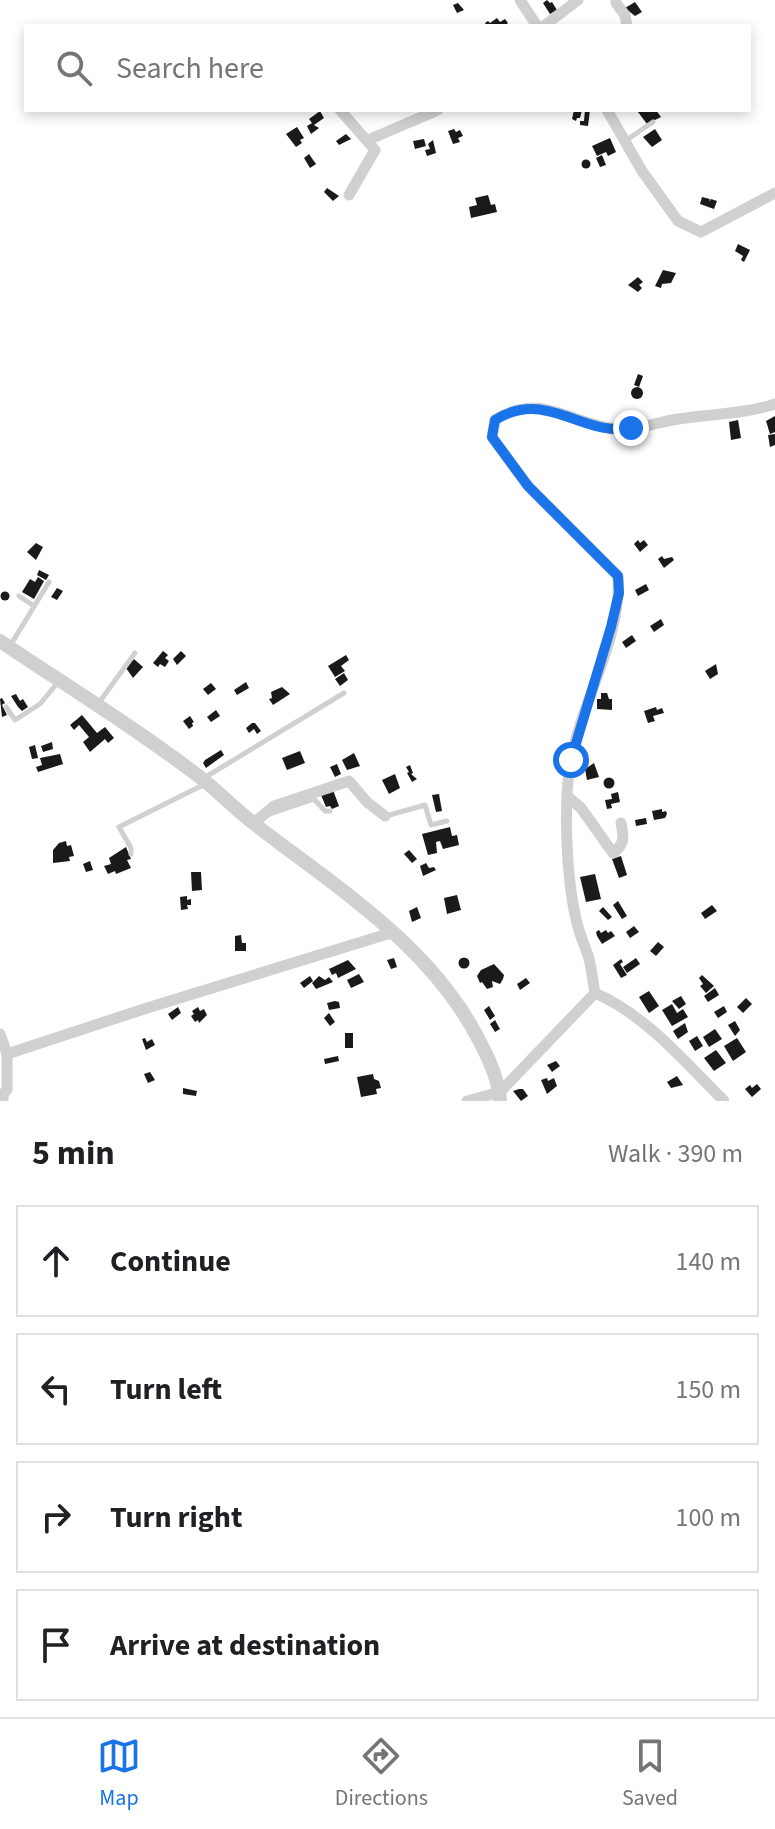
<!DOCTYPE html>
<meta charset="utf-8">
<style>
body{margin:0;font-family:"Source Sans 3",sans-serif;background:#f2f2f2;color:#202124}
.stop{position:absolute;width:24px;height:24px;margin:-18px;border:6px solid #1a73e8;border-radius:50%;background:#fff}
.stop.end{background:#1a73e8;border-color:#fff;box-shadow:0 2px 8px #0008}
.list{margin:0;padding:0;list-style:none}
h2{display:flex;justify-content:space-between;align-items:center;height:104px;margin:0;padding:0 32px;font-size:34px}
h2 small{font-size:26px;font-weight:400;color:#757577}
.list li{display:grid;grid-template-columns:52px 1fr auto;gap:24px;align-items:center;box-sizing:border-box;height:112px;margin:0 16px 16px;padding:0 16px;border:2px solid #e0e0e0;border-radius:0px}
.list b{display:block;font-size:30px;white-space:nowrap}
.list em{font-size:26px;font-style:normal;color:#757577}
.icon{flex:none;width:44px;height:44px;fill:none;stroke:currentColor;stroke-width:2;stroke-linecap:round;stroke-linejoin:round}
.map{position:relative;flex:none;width:775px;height:1101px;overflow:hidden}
.search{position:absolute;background:#fff;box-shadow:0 4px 12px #0003;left:24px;right:24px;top:24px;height:88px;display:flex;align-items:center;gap:20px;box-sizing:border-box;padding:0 28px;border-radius:0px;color:#757577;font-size:30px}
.sheet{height:616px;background:#fff}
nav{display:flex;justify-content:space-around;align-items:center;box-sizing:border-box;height:112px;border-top:2px solid #e0e0e0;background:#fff;font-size:22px;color:#757577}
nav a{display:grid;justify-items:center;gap:4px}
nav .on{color:#1a73e8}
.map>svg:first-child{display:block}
.building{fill:#1a1a1a}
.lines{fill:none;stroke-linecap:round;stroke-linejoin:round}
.service{stroke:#d0d0d0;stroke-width:5}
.minor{stroke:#d0d0d0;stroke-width:11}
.tertiary{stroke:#d0d0d0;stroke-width:14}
.route{stroke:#1a73e8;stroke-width:10}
</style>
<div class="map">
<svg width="775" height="1101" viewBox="0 0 775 1101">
<rect width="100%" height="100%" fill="#fff"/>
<!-- building -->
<g class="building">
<polygon points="547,0 550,3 552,2 557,10 550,14 543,3"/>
<polygon points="635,2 642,12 635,16 625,8"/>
<polygon points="458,3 464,10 457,13 453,5"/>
<polygon points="497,18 500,22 505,19 508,23 504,26 487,26 485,23 488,21 490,23"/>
<polygon points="574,110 582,110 580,118 577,118 576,121 572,119"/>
<polygon points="585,110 590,110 588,126 580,125 580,121 584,121"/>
<polygon points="641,110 656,110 661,117 647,124 638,112"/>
<polygon points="320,111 324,118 314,125 319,128 311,134 307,126 312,123 309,119"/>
<polygon points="297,127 304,138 300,140 302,143 296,147 286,134"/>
<polygon points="454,129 456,132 460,130 463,136 458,138 460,142 453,144 448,131"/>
<polygon points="655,129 662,140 652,147 643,137"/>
<polygon points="346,134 351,139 339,145 336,141"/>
<polygon points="610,138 616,152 608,156 606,152 597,156 592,146"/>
<polygon points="424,139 426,146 415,149 413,141"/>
<polygon points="433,140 436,153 427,156 425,150 430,149 428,144"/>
<polygon points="309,154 316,164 310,168 304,158"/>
<polygon points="602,155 606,165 600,167 596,158"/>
<circle cx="586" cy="164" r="4.5"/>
<polygon points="327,188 339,196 333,201 324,192"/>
<polygon points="488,195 491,205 495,204 497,212 471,218 469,207 477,205 475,198"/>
<polygon points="702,197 710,199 709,202 711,199 717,201 714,209 700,204"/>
<polygon points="738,244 750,250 744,262 741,260 743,256 735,251"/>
<polygon points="663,270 676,273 671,283 662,284 661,288 655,286"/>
<polygon points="638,277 643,282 639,285 642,288 638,292 628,285"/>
<polygon points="638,374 643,376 639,387 634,385"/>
<circle cx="637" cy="393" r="6"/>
<polygon points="775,416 775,432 770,434 766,421"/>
<polygon points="738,420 741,438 731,440 729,422"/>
<polygon points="775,434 775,445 770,447 768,435"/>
<polygon points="638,540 640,543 644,540 648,545 640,552 634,544"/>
<polygon points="36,543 43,547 36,560 27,552"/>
<polygon points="662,556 664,559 672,557 674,560 664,568 658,559"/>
<polygon points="39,570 49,575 46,580 37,575"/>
<polygon points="38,577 44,581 34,599 22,592 30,579 35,582"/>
<polygon points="646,584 649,590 638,596 635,590"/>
<polygon points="57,588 63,591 57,600 51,597"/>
<circle cx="5" cy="596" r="4.5"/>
<polygon points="661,619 664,625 654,632 650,626"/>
<polygon points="632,635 636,641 626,648 622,642"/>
<polygon points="163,651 168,655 165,658 169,661 165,667 160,664 158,667 153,663"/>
<polygon points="181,651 186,656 177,665 173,659"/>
<polygon points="346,655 349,660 341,666 345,671 335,677 328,666"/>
<polygon points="134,659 143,667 133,678 126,668"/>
<polygon points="716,664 718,674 710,679 705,671"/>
<polygon points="344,673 348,680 340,686 335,679"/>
<polygon points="246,682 249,688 237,695 234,690"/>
<polygon points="211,683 216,689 208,695 203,689"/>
<polygon points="282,687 290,694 273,705 269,699 272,698 271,692"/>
<polygon points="601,693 607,693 609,699 612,699 612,710 597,709 597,699 601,699"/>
<polygon points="16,694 20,701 23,699 28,707 22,711 18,707 11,696"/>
<polygon points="2,698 5,703 2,705 7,715 2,717 0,699"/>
<polygon points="656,707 657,710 662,708 664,713 653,716 655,721 648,723 644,711"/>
<polygon points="216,710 220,716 211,722 207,717"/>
<polygon points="82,715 97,733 105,727 114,738 108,743 105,739 90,752 83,742 89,737 79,725 74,730 70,725"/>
<polygon points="190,716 194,722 192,723 193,726 189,729 183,721"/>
<polygon points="252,723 255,723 261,731 257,734 254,729 249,733 246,728"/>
<polygon points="52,742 53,749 43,752 41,746"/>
<polygon points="35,745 38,758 32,759 29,747"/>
<polygon points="221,750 224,755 206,768 203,763 205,760"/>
<polygon points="300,751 305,763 287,770 282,758"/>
<polygon points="354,753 360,766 347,770 342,760"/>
<polygon points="60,754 63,764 38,772 36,767 42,765 40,758"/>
<polygon points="594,763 599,777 587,780 585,769"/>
<polygon points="337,764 341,774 335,777 330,767"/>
<polygon points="410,765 413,773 411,774 417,779 412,782 407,773 409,772 406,767"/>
<polygon points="395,774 400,788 389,794 382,780"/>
<circle cx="609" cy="783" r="5.5"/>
<polygon points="333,790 339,806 332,809 330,806 326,807 321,795"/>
<polygon points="618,792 620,802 611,804 612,808 607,809 605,800 612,799 611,794"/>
<polygon points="439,794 442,811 436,812 432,795"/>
<polygon points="662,809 662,812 666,811 667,814 665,818 654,820 652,811"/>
<polygon points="646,818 647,824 636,826 635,820"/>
<polygon points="450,827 452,836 457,835 459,845 443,849 440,841 436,842 437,853 428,855 422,834"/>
<polygon points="66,841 67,846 71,845 74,856 69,857 70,861 53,863 53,850 59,843"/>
<polygon points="126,847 131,859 127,860 131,868 116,874 115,871 108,874 104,866 111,864 109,858"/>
<polygon points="409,850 417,859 412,863 404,854"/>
<polygon points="621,856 627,875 619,878 612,859"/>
<polygon points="90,861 93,870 86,872 83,864"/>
<polygon points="426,863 429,868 434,867 436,870 423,876 420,866"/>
<polygon points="191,872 201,872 202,890 192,891"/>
<polygon points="595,874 601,899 586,902 580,877"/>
<polygon points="457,895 461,910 447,914 444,898"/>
<polygon points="187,896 187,900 191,899 191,905 187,905 188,909 181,910 180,897"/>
<polygon points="618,901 627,916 622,919 613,905"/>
<polygon points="712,905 717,911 705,919 701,913"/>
<polygon points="417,907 421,918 412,922 409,911"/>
<polygon points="603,907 612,917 608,920 599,911"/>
<polygon points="634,926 639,932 630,938 626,932"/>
<polygon points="599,930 601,933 606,930 608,933 611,931 615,936 602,944 597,936 596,932"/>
<polygon points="241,935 242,943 246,943 246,951 235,951 235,936"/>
<polygon points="658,942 664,947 656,956 650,951"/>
<circle cx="464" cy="963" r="5.5"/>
<polygon points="394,958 397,967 391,969 387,960"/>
<polygon points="636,958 640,964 627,973 623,967"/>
<polygon points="621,959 623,962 620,964 627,975 621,978 613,965"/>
<polygon points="348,960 356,969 338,978 336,973 332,975 329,969"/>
<polygon points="494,964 504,975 503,979 500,984 492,981 493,987 487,989 482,982 480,983 477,976 481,970"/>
<polygon points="359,974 364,982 351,988 347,980"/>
<polygon points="702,975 714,986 706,993 700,986 703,984 699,978"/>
<polygon points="310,976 313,981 304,988 300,983"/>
<polygon points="319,976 325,980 329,977 333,982 316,989 312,983"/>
<polygon points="526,978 530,983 520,990 517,984"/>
<polygon points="715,988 719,995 708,1002 704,996"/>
<polygon points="649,991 659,1006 649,1013 639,997"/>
<polygon points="681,996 686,1004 679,1009 672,1001"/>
<polygon points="746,998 752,1004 743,1013 737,1007"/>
<polygon points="335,1001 339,1002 340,1008 329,1010 327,1003"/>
<polygon points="672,1004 677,1013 683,1009 688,1017 672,1026 662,1010"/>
<polygon points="489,1006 495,1016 490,1020 484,1010"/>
<polygon points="724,1006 727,1012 718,1018 714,1012"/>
<polygon points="178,1007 181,1013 172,1020 168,1014"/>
<polygon points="198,1007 200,1011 204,1009 207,1015 199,1023 198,1020 195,1022 191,1016 194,1014 192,1011"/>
<polygon points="329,1013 335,1022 330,1026 324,1018"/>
<polygon points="495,1020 500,1029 495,1032 490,1024"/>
<polygon points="735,1021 740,1030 735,1036 728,1025"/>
<polygon points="685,1023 688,1032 678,1039 673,1031"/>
<polygon points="715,1029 722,1039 709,1047 703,1037"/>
<rect x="345" y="1033" width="8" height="15"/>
<polygon points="697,1036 703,1046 695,1051 689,1041"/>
<polygon points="145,1038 147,1042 152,1039 155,1045 146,1050 142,1039"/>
<polygon points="737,1038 746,1052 733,1061 724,1046"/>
<polygon points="716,1050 726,1063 714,1071 704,1058"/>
<polygon points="338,1056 339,1061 325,1064 324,1059"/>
<polygon points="556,1061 560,1066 552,1072 547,1065"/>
<polygon points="150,1072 155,1080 148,1083 144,1074"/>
<polygon points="373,1074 374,1079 379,1081 381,1088 376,1089 377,1094 361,1097 357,1077"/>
<polygon points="677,1076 683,1085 671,1088 667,1082"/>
<polygon points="547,1078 548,1081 554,1078 557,1086 547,1094 541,1080"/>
<polygon points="757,1084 761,1089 752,1097 745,1089 750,1085 752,1088"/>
<polygon points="183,1088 197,1091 196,1096 183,1094"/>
<polygon points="519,1089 523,1089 528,1096 521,1101 513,1091"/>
</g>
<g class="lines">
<!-- service -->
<g class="service">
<polyline points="625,141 653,122"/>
<polyline points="19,596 34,606"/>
<polyline points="10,646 49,582"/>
<polyline points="98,704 135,653"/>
<polyline points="6,707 15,720 40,704 59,681"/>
<polyline points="204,778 344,693"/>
<polyline points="270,814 314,799 325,811 330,811"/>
<polyline points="386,816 425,805 431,825 447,821"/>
<polyline points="131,854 131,848 119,827 205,784"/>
</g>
<!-- minor -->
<g class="minor">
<polyline points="520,0 537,26"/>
<polyline points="616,3 625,15 627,26"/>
<polyline points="544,26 578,0"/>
<polyline points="340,110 375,150 349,195"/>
<polyline points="607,110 642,171 678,221 701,232 775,193"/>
<polyline points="368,140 438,110"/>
<path d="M567 796 581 808 613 853C625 844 624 837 621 823"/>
<polyline points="254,823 274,806 349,781 367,802 385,816"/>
<path d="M595 993C646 1015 686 1063 724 1101"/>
<polyline points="0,1034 7,1054 7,1090 3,1094 3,1101"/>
<polyline points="7,1054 144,1009 394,932"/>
<path d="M467 1101 500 1092 595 993C593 983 592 973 590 963 587 949 580 937 577 923 566 879 563 802 571 758 583 698 622 638 618 576L528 486 492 437 495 420C542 390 572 426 618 429 637 430 659 422 678 419 711 414 744 414 775 404"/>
</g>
<!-- tertiary -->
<path class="tertiary" d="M0 641C67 686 137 729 201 778 220 793 237 811 257 826 340 890 433 947 481 1044 490 1061 499 1081 500 1101"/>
</g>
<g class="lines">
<!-- route -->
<path class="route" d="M571 760 611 627 619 593 618 576 528 486 492 437 495 420C546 388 582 437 631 428"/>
</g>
</svg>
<div class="stop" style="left:571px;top:760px"></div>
<div class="stop end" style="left:631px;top:428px"></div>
<div class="search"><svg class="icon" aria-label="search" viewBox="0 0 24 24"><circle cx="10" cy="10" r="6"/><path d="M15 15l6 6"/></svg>Search here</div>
</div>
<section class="sheet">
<h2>5 min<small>Walk · 390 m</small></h2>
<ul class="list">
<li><svg class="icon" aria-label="ahead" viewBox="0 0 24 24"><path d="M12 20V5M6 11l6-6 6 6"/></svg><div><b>Continue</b></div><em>140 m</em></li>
<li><svg class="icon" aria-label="left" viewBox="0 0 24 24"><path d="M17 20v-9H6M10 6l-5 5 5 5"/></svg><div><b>Turn left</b></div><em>150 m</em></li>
<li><svg class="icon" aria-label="right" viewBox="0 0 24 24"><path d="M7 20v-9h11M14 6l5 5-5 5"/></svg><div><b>Turn right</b></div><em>100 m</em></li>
<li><svg class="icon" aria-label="arrive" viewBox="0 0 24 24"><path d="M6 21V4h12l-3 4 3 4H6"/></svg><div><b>Arrive at destination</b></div></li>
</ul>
</section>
<nav>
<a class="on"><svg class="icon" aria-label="map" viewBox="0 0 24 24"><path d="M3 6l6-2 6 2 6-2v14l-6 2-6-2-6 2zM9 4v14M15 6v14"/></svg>Map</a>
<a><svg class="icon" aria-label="directions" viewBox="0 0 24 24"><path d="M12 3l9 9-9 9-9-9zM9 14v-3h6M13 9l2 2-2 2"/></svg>Directions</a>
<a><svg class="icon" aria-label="saved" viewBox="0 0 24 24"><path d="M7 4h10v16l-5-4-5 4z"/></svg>Saved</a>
</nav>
